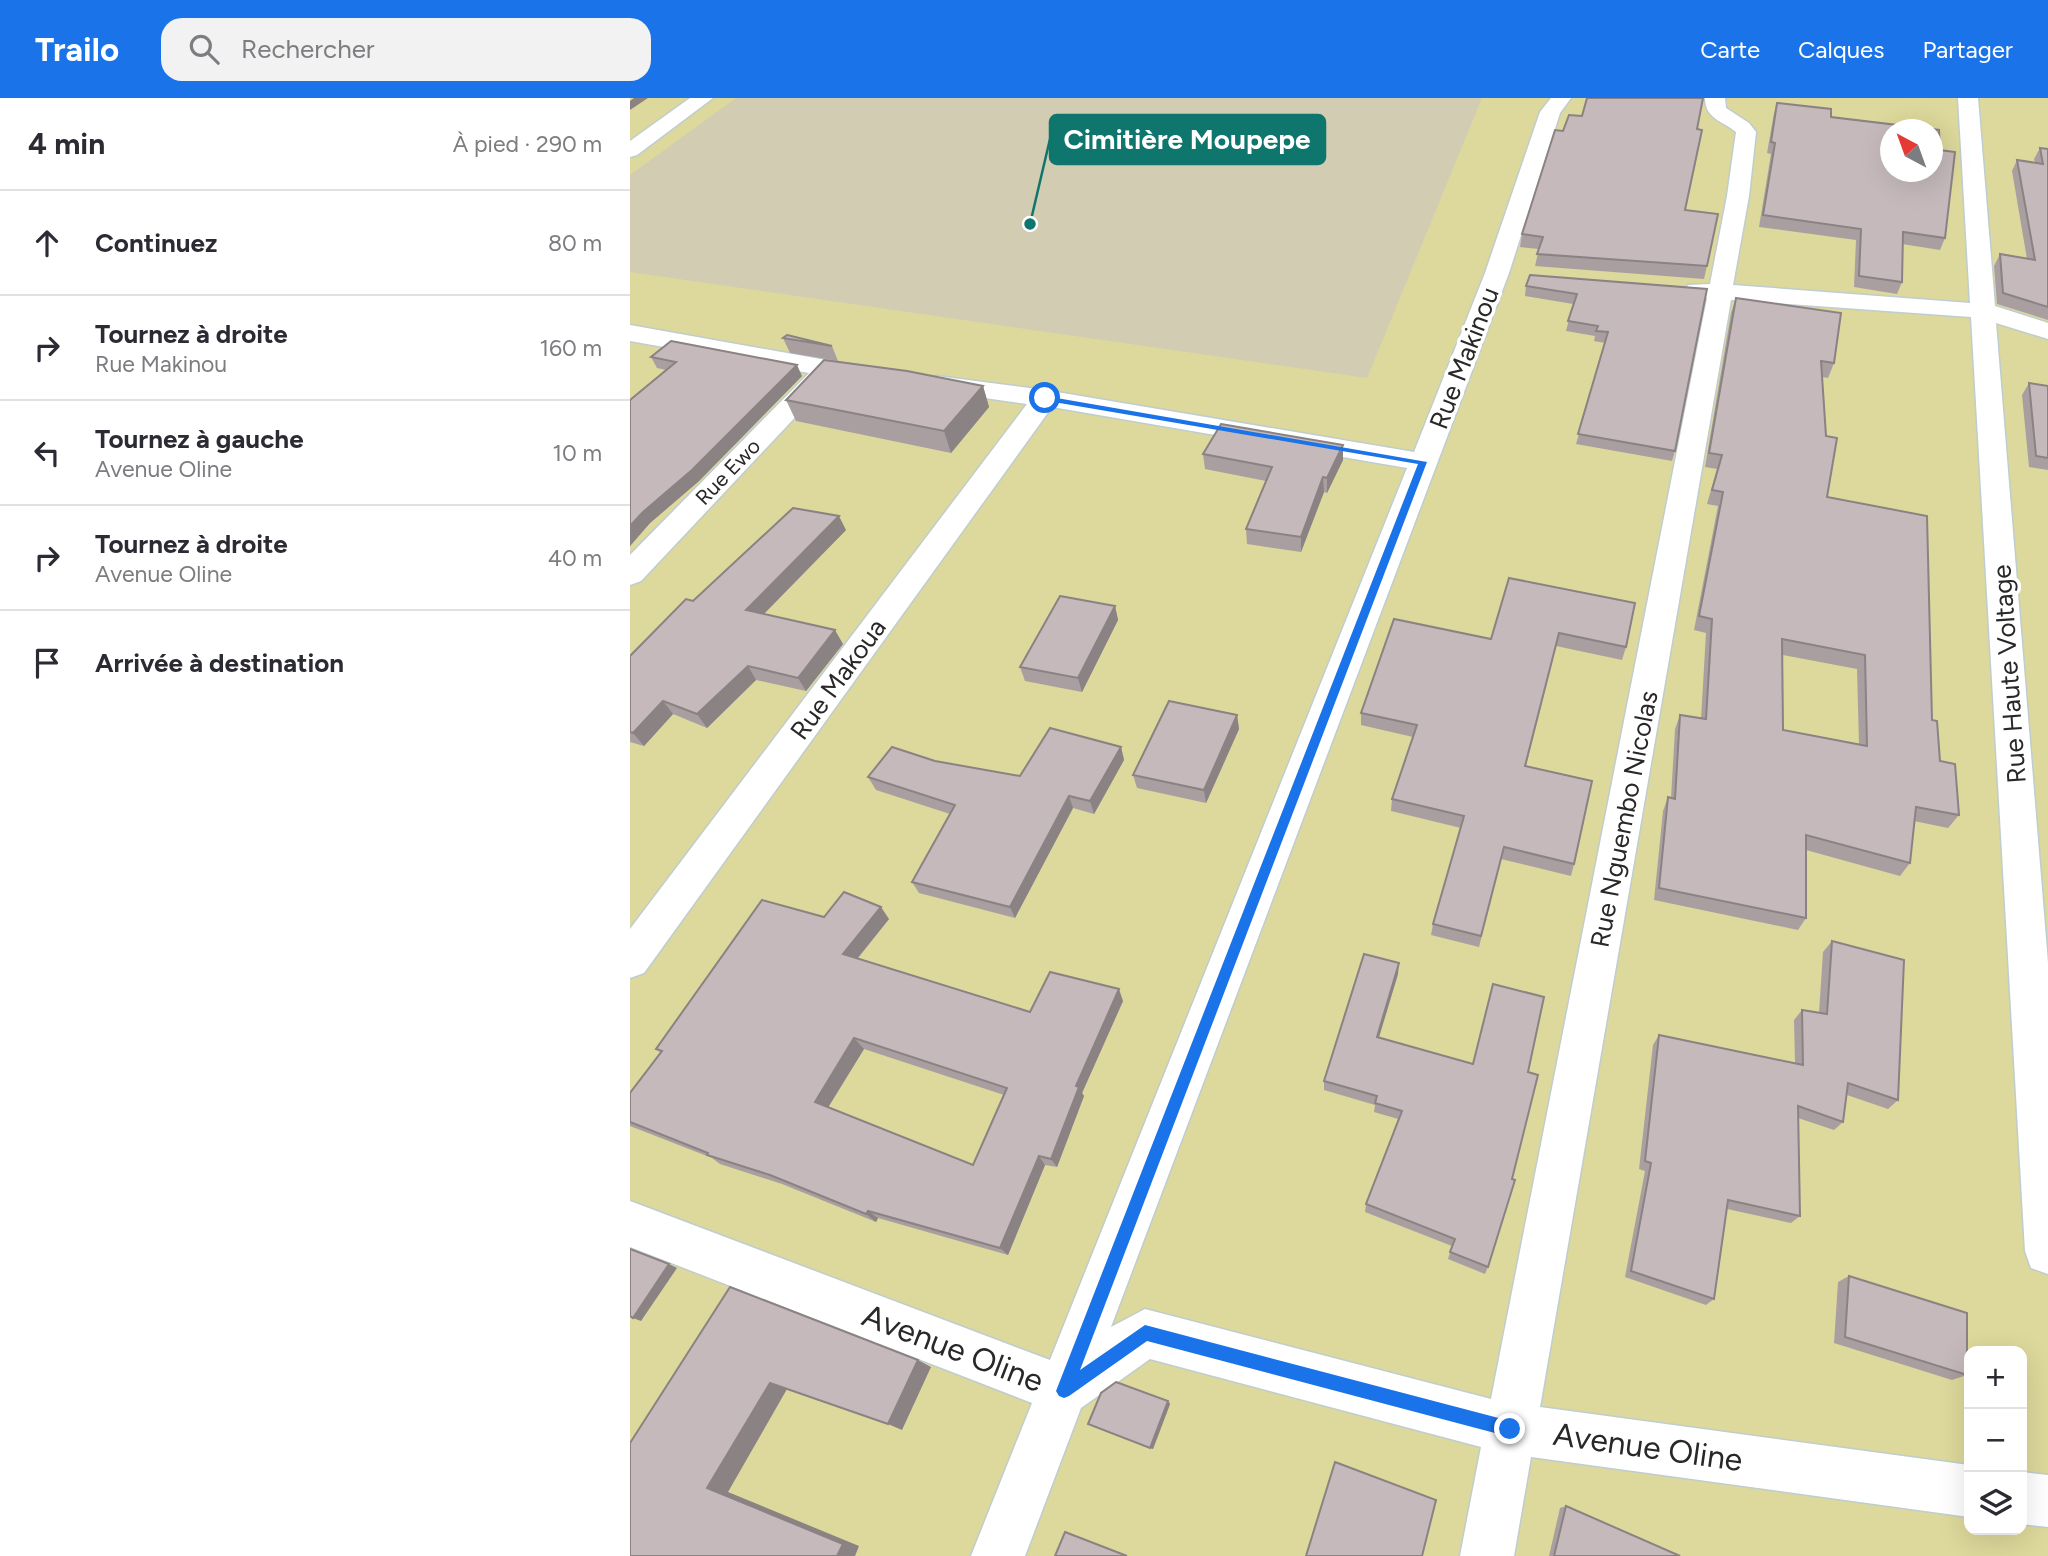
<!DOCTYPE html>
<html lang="fr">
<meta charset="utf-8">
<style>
body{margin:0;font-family:Figtree,sans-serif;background:#f2f2f3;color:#2b2b33}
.controls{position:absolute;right:21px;bottom:21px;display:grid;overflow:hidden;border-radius:14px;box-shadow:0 7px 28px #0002}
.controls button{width:63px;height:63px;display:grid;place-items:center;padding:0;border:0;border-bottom:2px solid #e1e1e2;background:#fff;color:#2b2b33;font:35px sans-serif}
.compass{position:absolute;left:1250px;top:21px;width:63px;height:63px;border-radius:50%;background:#fff;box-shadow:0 7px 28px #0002;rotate:319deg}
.stop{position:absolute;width:21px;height:21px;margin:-16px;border:5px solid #1a73e8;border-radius:50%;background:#fff}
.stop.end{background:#1a73e8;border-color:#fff;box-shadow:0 2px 7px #0008}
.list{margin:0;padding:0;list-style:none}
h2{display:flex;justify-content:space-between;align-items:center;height:91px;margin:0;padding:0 28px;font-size:30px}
h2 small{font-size:23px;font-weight:400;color:#7c7c81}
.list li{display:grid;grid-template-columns:46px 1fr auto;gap:21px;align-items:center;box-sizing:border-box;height:105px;padding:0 28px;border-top:2px solid #e1e1e2}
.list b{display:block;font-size:26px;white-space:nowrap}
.list p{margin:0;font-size:23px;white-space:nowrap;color:#7c7c81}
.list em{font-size:23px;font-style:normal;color:#7c7c81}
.icon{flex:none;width:38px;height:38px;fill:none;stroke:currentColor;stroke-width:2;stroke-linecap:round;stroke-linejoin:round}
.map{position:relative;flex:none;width:1418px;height:1458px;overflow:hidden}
header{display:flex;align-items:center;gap:42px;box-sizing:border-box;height:98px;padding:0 35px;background:#1a73e8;color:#fff}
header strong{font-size:33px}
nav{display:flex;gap:38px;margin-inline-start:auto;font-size:24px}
.search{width:490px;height:63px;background:#f2f2f3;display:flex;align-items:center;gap:18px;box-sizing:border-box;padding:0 24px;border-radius:21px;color:#7c7c81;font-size:26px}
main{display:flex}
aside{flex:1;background:#fff}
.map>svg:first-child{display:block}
.green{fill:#ddd89b;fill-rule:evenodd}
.cemetery{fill:#d2ccb3}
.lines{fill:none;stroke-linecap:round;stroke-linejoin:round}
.street-casing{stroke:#bfcdce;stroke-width:3}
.street{fill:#fff;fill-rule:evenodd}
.wall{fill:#a99fa1;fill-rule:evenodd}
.shaded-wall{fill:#8a8283}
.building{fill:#c5b9bb;stroke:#8a8283;stroke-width:2;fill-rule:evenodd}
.route{fill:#1a73e8}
.labels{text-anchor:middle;stroke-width:7;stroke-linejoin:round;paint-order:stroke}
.far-street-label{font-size:21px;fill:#282828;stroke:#fff}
.street-label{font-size:26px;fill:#282828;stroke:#fff}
.near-street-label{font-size:32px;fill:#282828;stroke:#fff}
.leader{fill:none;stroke:#0f766e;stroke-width:2.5}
.callout-dot{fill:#0f766e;stroke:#fff;stroke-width:2.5}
.callout{fill:#0f766e;stroke:#0f766e;stroke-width:2.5}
.callout-label{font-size:28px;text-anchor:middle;font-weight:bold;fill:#fff}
</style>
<header>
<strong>Trailo</strong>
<div class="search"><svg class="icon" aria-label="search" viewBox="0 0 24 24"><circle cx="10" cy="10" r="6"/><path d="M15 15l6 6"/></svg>Rechercher</div>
<nav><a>Carte</a><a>Calques</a><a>Partager</a></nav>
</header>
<main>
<aside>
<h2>4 min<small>À pied · 290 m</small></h2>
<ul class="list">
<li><svg class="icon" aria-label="ahead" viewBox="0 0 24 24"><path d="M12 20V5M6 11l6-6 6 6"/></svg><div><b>Continuez</b></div><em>80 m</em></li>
<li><svg class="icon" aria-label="right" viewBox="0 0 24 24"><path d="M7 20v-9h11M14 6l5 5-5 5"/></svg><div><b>Tournez à droite</b><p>Rue Makinou</p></div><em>160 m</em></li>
<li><svg class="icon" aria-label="left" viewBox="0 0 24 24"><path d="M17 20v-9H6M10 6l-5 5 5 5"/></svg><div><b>Tournez à gauche</b><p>Avenue Oline</p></div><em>10 m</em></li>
<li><svg class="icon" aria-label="right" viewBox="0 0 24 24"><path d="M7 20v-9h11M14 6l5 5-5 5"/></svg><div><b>Tournez à droite</b><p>Avenue Oline</p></div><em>40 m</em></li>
<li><svg class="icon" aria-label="arrive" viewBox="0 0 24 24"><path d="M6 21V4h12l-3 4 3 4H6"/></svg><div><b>Arrivée à destination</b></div></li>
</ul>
</aside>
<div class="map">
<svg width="1418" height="1458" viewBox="0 0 1418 1458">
<rect width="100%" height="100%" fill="#eadbdd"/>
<!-- green -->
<path class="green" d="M0 0H1418V1458H0ZM1260 32H1302V74H1260ZM1339 1253H1392V1432H1339Z"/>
<!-- cemetery -->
<polygon class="cemetery" points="106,0 852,0 737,280 0,174 0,77"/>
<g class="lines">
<defs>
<g id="street">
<polygon points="60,0 83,0 7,57 0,59 0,43"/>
<path d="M921 0H941L930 15 879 175 481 1229 515 1211 861 1301 1077 200 1058 197 1055 192 1058 187 1080 186 1097 98 1106 34C1093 23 1075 21 1075 0H1095L1096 10 1119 25 1126 34 1119 98 1103 187 1340 205 1328 0H1348L1365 208 1418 225V241L1366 225 1418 865V1176L1401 1170 1395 1153 1341 219 1101 202 910 1309 1339 1367V1419L901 1359 884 1458H830L851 1349 520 1261 451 1310 395 1458H341L402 1305 0 1149V1103L420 1262 777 370 422 309 14 875 0 880V831L397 306 298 292 294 286 298 280 307 278 415 292 784 354 855 175 910 14Z"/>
<polygon points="0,227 235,269 244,271 248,277 244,283 235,285 203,279 11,483 0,487 0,457 179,275 0,243"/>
<polygon points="1392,1374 1418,1377 1418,1429 1392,1426"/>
</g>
</defs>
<!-- street casing -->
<use href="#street" class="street-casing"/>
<!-- street -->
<use href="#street" class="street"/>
</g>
<!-- wall -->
<g class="wall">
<polygon points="1147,5 1201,19 1315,140 1310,152 1272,146 1272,184 1267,196 1224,189 1226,142 1129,129 1141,56 1137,55 1144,15"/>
<polygon points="952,18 1067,31 1055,112 1077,168 1074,181 905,168 909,151 890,149 892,136 933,33"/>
<polygon points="1410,50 1418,51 1418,222 1367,206 1364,168 1370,156 1397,161 1382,73 1387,62 1405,65 1404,61"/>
<polygon points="896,188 1077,191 1045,353 1042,363 946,346 975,245 964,243 965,238 936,233 943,206 895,198"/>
<path d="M1106 200 1204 265 1198 280 1192 279 1197 399 1302 622 1310 663 1329 717 1318 730 1284 723 1280 765 1270 778 1176 752V820L1168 832 1024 802 1033 713 1038 699 1041 700 1045 631 1050 617 1071 621 1076 535 1064 532 1088 408 1077 406 1087 371 1075 369 1101 215ZM1153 557 1227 571 1229 647 1153 632Z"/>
<polygon points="153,240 202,248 208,263 160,255"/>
<polygon points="21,259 172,278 69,383 20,425 0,448 0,302 36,272 27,270"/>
<polygon points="1399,285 1418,288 1418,372 1399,369 1392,297"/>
<polygon points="353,288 359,309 321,355 166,323 156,302"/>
<polygon points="573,356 713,362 697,395 694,394 671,454 617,446 616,431 636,383 575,371"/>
<polygon points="216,432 134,516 213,546 176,593 126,582 77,630 43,616 14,648 0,644 0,558 63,503"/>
<polygon points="879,480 996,549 992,562 926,548 896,668 944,766 941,778 871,761 849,849 801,837 803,826 831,730 761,713 762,701 783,639 731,627 731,615 861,541"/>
<polygon points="485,508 488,522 452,594 395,583 390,569"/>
<polygon points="607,617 609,631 576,705 507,690 503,677"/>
<polygon points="491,649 494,662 464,716 443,710 385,820 289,795 282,784 320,716 246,692 238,679 305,663 390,678"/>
<path d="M194 819 259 821 228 860 400 914 493 903 452 995 454 998 427 1069 415 1067 378 1157 248 1120 246 1124 152 1086 90 1066 82 1060 0 1028V995L30 954 26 951ZM234 951 374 997 343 1067 198 1010Z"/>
<polygon points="1202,843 1268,1002 1258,1011 1217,997 1213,1024 1204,1032 1168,1020 1170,1118 1161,1125 1097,1111 1084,1201 1076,1207 995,1179 1015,1073 1009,1071 1023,947 1029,937 1165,965 1164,922 1172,912 1189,915 1193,854"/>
<polygon points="768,876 749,939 858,1169 855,1176 818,1161 822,1148 735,1114 736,1106 768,1021 744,1014 745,1007 694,992 694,983"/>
<polygon points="1219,1178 1337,1277 1322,1282 1204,1245 1208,1184"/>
<polygon points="538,1303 540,1306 523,1351 458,1326"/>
<polygon points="936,1408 1050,1458 919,1458 930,1410"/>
</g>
<!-- shaded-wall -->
<g class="shaded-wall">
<polygon points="4,0 18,0 0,12 0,3"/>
<polygon points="167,267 172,278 69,383 20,425 0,448 0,428 13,414"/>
<polygon points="353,288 359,309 321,355 314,333"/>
<polygon points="713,347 713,362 697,395 697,380"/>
<polygon points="693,379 694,394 671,454 671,439"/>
<polygon points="209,418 216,432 124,526 116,512"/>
<polygon points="485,508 488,522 452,594 448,580"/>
<polygon points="205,532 213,546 176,593 168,580"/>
<polygon points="118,568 126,582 77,630 67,616"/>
<polygon points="33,603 43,616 14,648 3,635"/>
<polygon points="607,617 609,631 576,705 574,692"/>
<polygon points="491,649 494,662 464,716 460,703"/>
<polygon points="439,698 443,710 385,820 380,809"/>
<polygon points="251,809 259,821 222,867 213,856"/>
<polygon points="769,865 768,876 746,949 747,939"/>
<polygon points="489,891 493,903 452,995 454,998 427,1069 421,1061 446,988"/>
<polygon points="224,940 234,951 195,1014 185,1004"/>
<polygon points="409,1058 415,1067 378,1157 370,1150"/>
<polygon points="238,1113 248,1120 246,1124 236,1116"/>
<polygon points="39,1166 47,1170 11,1223 3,1220"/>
<polygon points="288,1262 301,1269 272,1332 258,1326"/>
<polygon points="140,1285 157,1291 98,1394 229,1448 225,1458 207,1458 77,1390"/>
<polygon points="538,1303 540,1306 523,1351 520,1350"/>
</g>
<!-- building -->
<g class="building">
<polygon points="957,0 1073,0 1067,31 1072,32 1055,112 1088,116 1077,168 907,156 913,139 892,136 925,32 933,33 939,17 952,18"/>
<path d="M1147 5 1201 11V19L1309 32 1310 52 1325 54 1315 140 1273 134 1272 184 1229 178 1231 131 1133 117 1145 45 1141 44ZM1261 32H1303V74H1261Z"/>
<polygon points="1410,50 1418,51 1418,209 1373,195 1370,156 1405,162 1387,62 1413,66"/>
<polygon points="900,177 1077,191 1045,353 948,336 978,234 966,233 968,228 938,223 947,196 896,188"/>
<path d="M1106 200 1211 215 1204 265 1191 263 1196 338 1207 340 1197 399 1297 418 1302 622 1307 623 1310 663 1325 666 1329 717 1286 709 1280 765 1176 737V820L1029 790 1038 699 1045 701 1050 617 1076 621 1082 521 1069 518 1093 394 1082 392 1092 357 1079 355ZM1152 541 1235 557 1237 648 1153 632Z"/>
<polygon points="157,237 202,248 153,240"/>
<polygon points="41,243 167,267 62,372 13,414 0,428 0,302 46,264 21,259"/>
<polygon points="194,262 277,273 353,288 314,333 156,302"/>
<polygon points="1399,285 1418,288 1418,360 1406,358"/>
<polygon points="591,326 713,347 697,380 693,379 671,439 616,431 642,369 573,356"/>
<polygon points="163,410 209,418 116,512 205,532 168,580 118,568 67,616 33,603 3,635 0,634 0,558 56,501 63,503"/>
<polygon points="879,480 1005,505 996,549 929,535 895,668 962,683 944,766 874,749 851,838 803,826 834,718 762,701 787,627 731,615 764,521 861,541"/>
<polygon points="430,498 485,508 448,580 390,569"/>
<polygon points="539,603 607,617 574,692 503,677"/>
<polygon points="420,630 491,649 460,703 439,698 380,809 282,784 325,707 238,679 262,649 305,663 390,678"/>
<path d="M214 794 251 809 213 856 400 914 420 874 489 891 446 988 449 989 421 1061 409 1058 370 1150 238 1113 236 1116 140 1077 77 1057 78 1055 0 1024V995L32 953 26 951 132 802 194 819ZM224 940 377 990 343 1067 185 1004Z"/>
<polygon points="1202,843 1274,862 1268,1002 1218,985 1213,1024 1168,1008 1170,1118 1098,1102 1084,1201 1001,1173 1021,1065 1015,1063 1029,937 1173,967 1172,912 1197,916"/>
<polygon points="734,856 769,865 747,939 843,966 863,886 914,899 898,974 908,977 882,1081 885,1082 858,1169 820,1154 825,1141 736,1106 772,1013 745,1005 747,998 694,983"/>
<polygon points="0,1151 39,1166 3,1220 0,1218"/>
<polygon points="1219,1178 1337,1215 1337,1277 1215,1239"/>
<polygon points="100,1189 288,1262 258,1326 140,1285 77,1390 213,1446 207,1458 0,1458 0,1345"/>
<polygon points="486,1284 538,1303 520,1350 458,1326 471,1295"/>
<polygon points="705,1364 806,1402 792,1458 676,1458"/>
<polygon points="936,1408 1050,1458 924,1458"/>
<polygon points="435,1434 497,1458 425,1458"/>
</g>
<!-- route -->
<polygon class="route" points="415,298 797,364 450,1272 515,1227 880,1323 886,1325 888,1331 886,1336 880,1339 517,1243 439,1298 434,1300 429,1298 426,1293 788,366 412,302"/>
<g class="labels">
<!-- far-street labels -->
<g class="far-street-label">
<text transform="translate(98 374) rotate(-46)" y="7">Rue Ewo</text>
</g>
<!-- street labels -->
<g class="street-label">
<text transform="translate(834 260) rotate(-69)" y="9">Rue Makinou</text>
<text transform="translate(1379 576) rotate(-94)" y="9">Rue Haute Voltage</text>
<text transform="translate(208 581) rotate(-54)" y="9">Rue Makoua</text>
<text transform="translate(994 721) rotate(-79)" y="9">Rue Nguembo Nicolas</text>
</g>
<!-- near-street labels -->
<g class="near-street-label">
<text transform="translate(323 1250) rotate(21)" y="11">Avenue Oline</text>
<text transform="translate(1018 1349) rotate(8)" y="11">Avenue Oline</text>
</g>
</g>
<!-- callouts -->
<path class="leader" d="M400 126L420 41"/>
<circle class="callout-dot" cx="400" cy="126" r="7"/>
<rect class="callout" x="420" y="17" width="275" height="49" rx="7"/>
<g class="callout-label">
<text x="557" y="51">Cimitière Moupepe</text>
</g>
</svg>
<div class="controls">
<button>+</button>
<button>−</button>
<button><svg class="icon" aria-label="layers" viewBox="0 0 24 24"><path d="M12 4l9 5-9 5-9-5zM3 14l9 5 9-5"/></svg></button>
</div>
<svg class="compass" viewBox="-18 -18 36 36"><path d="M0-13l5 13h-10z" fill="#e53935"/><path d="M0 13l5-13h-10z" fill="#7c7c81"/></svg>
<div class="stop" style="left:415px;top:300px"></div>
<div class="stop end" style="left:880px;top:1331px"></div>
</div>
</main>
